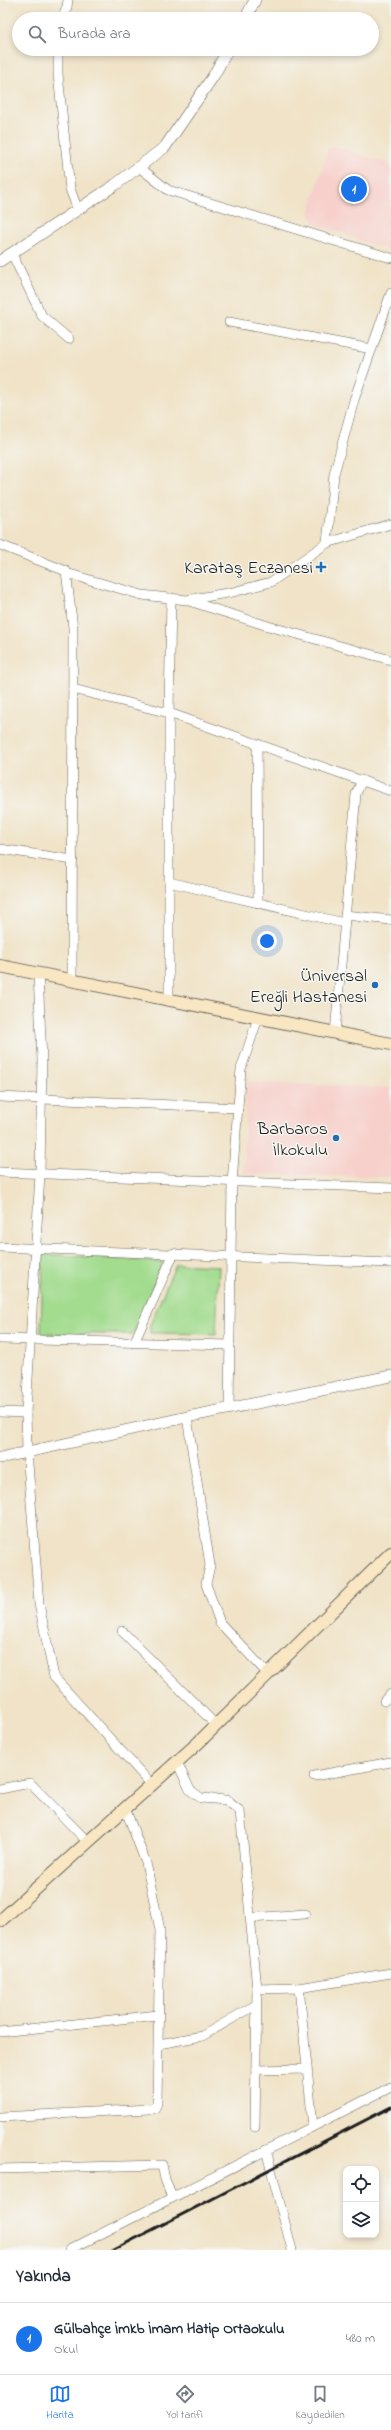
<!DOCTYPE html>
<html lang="tr">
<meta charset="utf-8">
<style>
body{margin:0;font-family:"Indie Flower",sans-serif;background:#f2f2f3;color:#1f2937}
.controls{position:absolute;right:12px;bottom:12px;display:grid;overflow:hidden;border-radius:8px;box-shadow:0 2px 6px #0003}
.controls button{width:36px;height:36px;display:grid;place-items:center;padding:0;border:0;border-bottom:1px solid #e0e1e3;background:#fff;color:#1f2937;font:20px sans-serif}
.you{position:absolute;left:267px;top:941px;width:14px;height:14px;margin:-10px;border:3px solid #fff;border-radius:50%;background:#1a73e8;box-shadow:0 0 0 6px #1a73e833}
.badge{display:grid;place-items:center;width:26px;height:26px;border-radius:50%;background:#1a73e8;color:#fff;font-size:13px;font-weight:700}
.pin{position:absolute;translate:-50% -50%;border:2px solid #fff;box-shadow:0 1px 4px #0006}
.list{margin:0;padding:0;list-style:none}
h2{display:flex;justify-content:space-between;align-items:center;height:52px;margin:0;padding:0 16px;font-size:17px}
h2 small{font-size:13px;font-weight:400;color:#747a83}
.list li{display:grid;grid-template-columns:26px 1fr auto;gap:12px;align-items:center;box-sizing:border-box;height:72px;padding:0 16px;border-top:1px solid #e0e1e3}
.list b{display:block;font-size:15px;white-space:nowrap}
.list p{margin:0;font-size:13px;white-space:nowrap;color:#747a83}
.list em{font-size:13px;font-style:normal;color:#747a83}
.icon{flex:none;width:22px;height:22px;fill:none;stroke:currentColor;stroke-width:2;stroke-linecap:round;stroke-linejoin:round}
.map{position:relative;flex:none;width:391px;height:2250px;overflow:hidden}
.search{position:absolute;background:#fff;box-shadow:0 2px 6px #0003;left:12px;right:12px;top:12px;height:44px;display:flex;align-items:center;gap:10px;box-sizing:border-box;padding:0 14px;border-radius:22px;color:#747a83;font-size:15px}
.sheet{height:124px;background:#fff}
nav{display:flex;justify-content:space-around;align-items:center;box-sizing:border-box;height:56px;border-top:1px solid #e0e1e3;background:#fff;font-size:11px;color:#747a83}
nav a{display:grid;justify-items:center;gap:2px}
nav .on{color:#1a73e8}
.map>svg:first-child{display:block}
.built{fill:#f7d0cb}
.green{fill:#a3dc8f;stroke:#607c56}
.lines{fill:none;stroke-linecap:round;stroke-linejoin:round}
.minor-casing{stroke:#666258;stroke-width:10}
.tertiary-casing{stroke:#666258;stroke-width:12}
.secondary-casing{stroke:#666258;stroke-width:14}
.minor{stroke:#fff;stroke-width:9}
.tertiary{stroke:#fff;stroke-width:11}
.secondary{stroke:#f9e7c3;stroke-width:12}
.rail{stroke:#1c1c1c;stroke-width:3}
.poi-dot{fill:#1f6fb2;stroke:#f6f6f2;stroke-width:1.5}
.labels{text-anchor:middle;stroke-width:3;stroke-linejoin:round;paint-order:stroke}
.poi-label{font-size:18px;fill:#1c1c1c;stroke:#f6f6f2;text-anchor:end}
</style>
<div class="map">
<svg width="391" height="2250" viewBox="0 0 391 2250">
<rect width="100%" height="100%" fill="#f6f6f2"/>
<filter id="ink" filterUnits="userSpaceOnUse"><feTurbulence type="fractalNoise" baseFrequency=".025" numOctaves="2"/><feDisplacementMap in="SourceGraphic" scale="8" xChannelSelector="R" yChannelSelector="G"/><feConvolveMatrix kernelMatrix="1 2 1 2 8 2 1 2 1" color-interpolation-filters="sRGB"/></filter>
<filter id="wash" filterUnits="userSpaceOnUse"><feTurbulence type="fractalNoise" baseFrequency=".012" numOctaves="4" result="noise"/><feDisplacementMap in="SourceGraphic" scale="16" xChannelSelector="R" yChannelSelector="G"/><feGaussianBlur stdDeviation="0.9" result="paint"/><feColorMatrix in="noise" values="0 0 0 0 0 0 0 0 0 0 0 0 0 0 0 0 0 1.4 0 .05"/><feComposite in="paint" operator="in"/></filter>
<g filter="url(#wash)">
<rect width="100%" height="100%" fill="#f0e3c7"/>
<!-- built -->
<g class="built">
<polygon points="335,146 391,165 391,251 315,224 309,213 328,149"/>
<polygon points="247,1082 391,1088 391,1177 243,1174"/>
</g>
<!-- green -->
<g class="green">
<polygon points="43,1254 163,1262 133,1334 41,1334"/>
<polygon points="176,1264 219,1266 216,1334 150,1333 150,1325"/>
</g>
</g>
<g filter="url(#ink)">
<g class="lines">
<defs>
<g id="minor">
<polyline points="62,19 67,7 68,0"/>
<polyline points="58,49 58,74 70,189 78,210"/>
<polyline points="139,167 168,190 391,258"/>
<polyline points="12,254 42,316 69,339"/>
<polyline points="229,322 372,349"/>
<polyline points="327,543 334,474 354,400 391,293"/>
<polyline points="0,545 66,571 73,628 72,981"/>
<polyline points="66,573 142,595 187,600 233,592 271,582 327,543 391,524"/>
<polyline points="189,601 268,626 391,660"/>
<polyline points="73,689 169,713 391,791"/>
<polyline points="257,744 258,902"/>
<polyline points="0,849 73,860"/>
<polyline points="169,882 344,923"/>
<polyline points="345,915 391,920"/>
<polyline points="38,974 42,1060 40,1174 26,1413 27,1451 39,1604 54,1677 152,1785"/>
<polyline points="169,1001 169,713 171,598"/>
<polyline points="335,1033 356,794 362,780"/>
<polyline points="0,1097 238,1108"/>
<polyline points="0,1172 391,1188"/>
<polyline points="0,1247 391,1263"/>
<polyline points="0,1339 230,1345"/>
<polyline points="134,1343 174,1253"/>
<polyline points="229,1409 232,1182 241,1069 258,1018"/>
<polyline points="0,1412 26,1413"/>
<polyline points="187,1417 210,1565 206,1584 220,1623 267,1673"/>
<polyline points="122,1631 216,1725"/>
<polyline points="384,1701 391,1694"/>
<polyline points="177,1762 190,1790 201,1798 226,1800 240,1811 257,1989 299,1988 313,2126"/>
<polyline points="314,1776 391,1762"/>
<polyline points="0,1789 30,1783 88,1842"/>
<polyline points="251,1918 305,1914"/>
<polyline points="299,1988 391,1973"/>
<polyline points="0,2032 158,2015"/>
<polyline points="159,2044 202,2036 256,2005"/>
<polyline points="256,2070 306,2069"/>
<polyline points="0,2117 149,2109 155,2108 157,2103 160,1930 146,1863 125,1808"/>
<polyline points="255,2127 257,1989"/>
<polyline points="266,2150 292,2250"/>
<polyline points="0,2169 162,2165 165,2179 172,2198"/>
<polyline points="69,2250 391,2087"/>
</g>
<g id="tertiary">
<polyline points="245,19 255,0"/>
<polyline points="0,261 115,185 165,147 214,75 228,49"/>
<polyline points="0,1458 187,1417 391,1376"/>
</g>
<g id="secondary">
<polyline points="0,966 391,1044"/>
<polyline points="0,1921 198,1743 391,1553"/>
</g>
</defs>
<!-- minor casing -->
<use href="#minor" class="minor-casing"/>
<!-- tertiary casing -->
<use href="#tertiary" class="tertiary-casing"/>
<!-- secondary casing -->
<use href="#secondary" class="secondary-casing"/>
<!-- minor -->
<use href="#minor" class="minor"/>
<!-- tertiary -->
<use href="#tertiary" class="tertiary"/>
<!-- secondary -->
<use href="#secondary" class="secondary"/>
<!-- rail -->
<polyline class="rail" points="113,2250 391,2107"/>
</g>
</g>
<!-- markers -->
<g class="poi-dot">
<path d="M319 561h4v4h4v4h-4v4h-4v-4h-4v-4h4z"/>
<circle cx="375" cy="985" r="4"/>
<circle cx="336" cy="1138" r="4"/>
</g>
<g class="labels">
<!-- poi labels -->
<g class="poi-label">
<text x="313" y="573">Karataş Eczanesi</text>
<text x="367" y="981">Üniversal<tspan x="367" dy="21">Ereğli Hastanesi</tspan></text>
<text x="328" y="1134">Barbaros<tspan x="328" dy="21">İlkokulu</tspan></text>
</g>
</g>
</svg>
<div class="controls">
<button><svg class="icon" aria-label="locate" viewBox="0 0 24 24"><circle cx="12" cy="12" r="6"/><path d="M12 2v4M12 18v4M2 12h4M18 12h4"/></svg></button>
<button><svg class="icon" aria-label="layers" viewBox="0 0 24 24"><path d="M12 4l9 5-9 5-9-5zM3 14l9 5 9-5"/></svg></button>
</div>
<div class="you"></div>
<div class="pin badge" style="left:354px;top:189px">1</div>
<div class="search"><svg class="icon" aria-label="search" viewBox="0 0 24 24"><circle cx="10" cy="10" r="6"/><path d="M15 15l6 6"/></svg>Burada ara</div>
</div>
<section class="sheet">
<h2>Yakında<small></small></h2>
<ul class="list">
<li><span class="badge">1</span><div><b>Gülbahçe İmkb İmam Hatip Ortaokulu</b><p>Okul</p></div><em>480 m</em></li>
</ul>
</section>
<nav>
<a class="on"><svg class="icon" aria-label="map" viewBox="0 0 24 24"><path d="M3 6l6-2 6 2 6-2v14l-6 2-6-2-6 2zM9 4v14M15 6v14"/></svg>Harita</a>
<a><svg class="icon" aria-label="directions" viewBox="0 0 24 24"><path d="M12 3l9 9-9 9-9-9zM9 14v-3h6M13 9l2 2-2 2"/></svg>Yol tarifi</a>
<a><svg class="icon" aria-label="saved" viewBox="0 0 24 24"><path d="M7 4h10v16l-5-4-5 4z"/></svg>Kaydedilen</a>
</nav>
